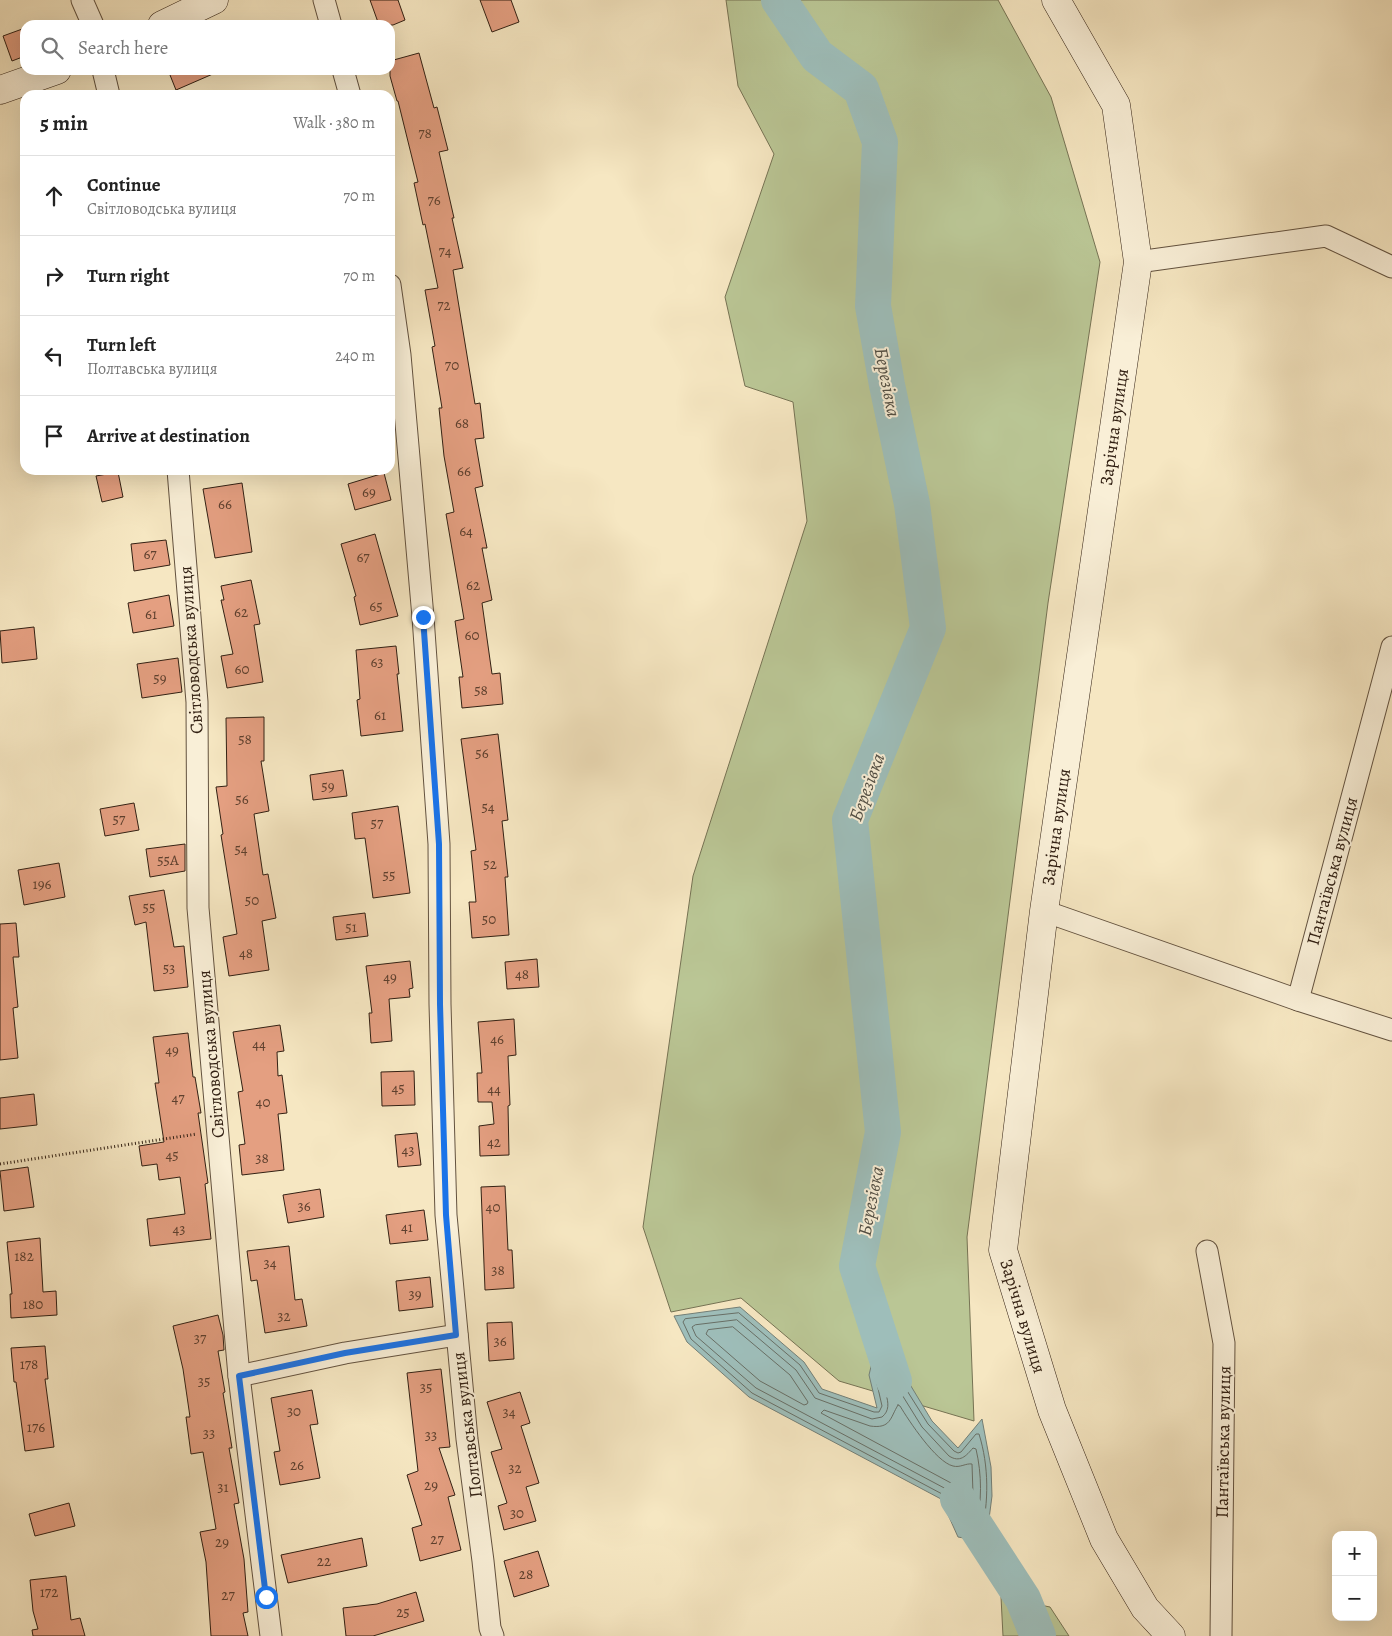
<!DOCTYPE html>
<meta charset="utf-8">
<style>
body{margin:0;font-family:Alegreya,serif;background:#f6f6f6;color:#222}
.controls{position:absolute;right:15px;bottom:15px;display:grid;overflow:hidden;border-radius:10px;box-shadow:0 5px 20px #0002}
.controls button{width:45px;height:45px;display:grid;place-items:center;padding:0;border:0;border-bottom:1px solid #e0e0e0;background:#fff;color:#222;font:25px sans-serif}
.stop{position:absolute;width:15px;height:15px;margin:-11px;border:4px solid #1a73e8;border-radius:50%;background:#fff}
.stop.end{background:#1a73e8;border-color:#fff;box-shadow:0 1px 5px #0008}
.list{margin:0;padding:0;list-style:none}
h2{display:flex;justify-content:space-between;align-items:center;height:65px;margin:0;padding:0 20px;font-size:21px}
h2 small{font-size:16px;font-weight:400;color:#767676}
.list li{display:grid;grid-template-columns:32px 1fr auto;gap:15px;align-items:center;box-sizing:border-box;height:80px;padding:0 20px;border-top:1px solid #e0e0e0}
.list b{display:block;font-size:19px;white-space:nowrap}
.list p{margin:0;font-size:16px;white-space:nowrap;color:#767676}
.list em{font-size:16px;font-style:normal;color:#767676}
.icon{flex:none;width:28px;height:28px;fill:none;stroke:currentColor;stroke-width:2;stroke-linecap:round;stroke-linejoin:round}
.map{position:relative;flex:none;width:1392px;height:1636px;overflow:hidden}
.search{position:absolute;background:#fff;box-shadow:0 5px 20px #0002;left:20px;top:20px;width:375px;height:55px;display:flex;align-items:center;gap:12px;box-sizing:border-box;padding:0 18px;border-radius:15px;color:#767676;font-size:19px}
.panel{position:absolute;background:#fff;box-shadow:0 5px 20px #0002;left:20px;top:90px;width:375px;height:385px;border-radius:15px}
.map>svg:first-child{display:block}
.green{fill:#bac695;stroke:#767354}
.water{fill:#9ebeba;stroke:#737f77}
.lines{fill:none;stroke-linecap:round;stroke-linejoin:round}
.shore{stroke:#686f66;stroke-width:1}
.river{stroke:#9ebeba;stroke-width:36}
.building{fill:#e49f81;stroke:#322013}
.street-casing{stroke:#63523f;stroke-width:23}
.secondary-casing{stroke:#322013;stroke-width:29}
.path{stroke:#322013;stroke-width:3;stroke-dasharray:1 2.5;stroke-linecap:butt}
.street{stroke:#f9efd7;stroke-width:21}
.secondary{stroke:#f9efd7;stroke-width:28}
.route{stroke:#1a73e8;stroke-width:6}
.labels{text-anchor:middle;stroke-width:4;stroke-linejoin:round;paint-order:stroke}
.number-label{font-size:15px;fill:#5e402e}
.street-label{font-size:18px;fill:#322013;stroke:#f9efd7}
.water-label{font-size:19px;font-style:italic;fill:#524f45;stroke:#f9efd7}
</style>
<div class="map">
<svg width="1392" height="1636" viewBox="0 0 1392 1636">
<rect width="100%" height="100%" fill="#f6e7c2"/>
<filter id="stains"><feTurbulence type="fractalNoise" baseFrequency=".004" numOctaves="4"/><feColorMatrix values="0 0 0 0 .2 0 0 0 0 .09 0 0 0 0 .02 0 0 0 .5 -.17"/></filter>
<radialGradient id="worn" r=".72"><stop offset=".6" stop-color="#630" stop-opacity="0"/><stop offset="1" stop-color="#630" stop-opacity=".3"/></radialGradient>
<!-- green -->
<g class="green">
<polygon points="726,0 998,0 1051,97 1100,262 1048,603 967,1237 974,1421 839,1381 741,1298 671,1312 643,1227 693,876 807,521 793,402 745,386 725,297 774,154 738,86"/>
<polygon points="1001,1597 1050,1607 1069,1636 1003,1636"/>
</g>
<!-- water -->
<polygon class="water" points="740,1307 804,1362 822,1389 877,1408 869,1375 879,1333 932,1421 958,1448 982,1419 991,1467 992,1496 986,1542 958,1537 941,1499 749,1397 687,1342 674,1316"/>
<g class="lines">
<!-- shore -->
<g class="shore">
<path d="M739 1313 800 1365 819 1393 874 1412H879L882 1406 875 1375 880 1353 882 1351 928 1424 954 1451 958 1453 961 1452 976 1434H979C989 1466 989 1502 981 1535H979L961 1532 944 1495 752 1393 691 1339 683 1322 685 1319Z"/>
<path d="M737 1320 796 1370 815 1398 872 1419 882 1417C897 1405 878 1385 882 1369H886L922 1427 949 1456C960 1463 966 1456 973 1448L976 1449C982 1475 982 1502 976 1527L974 1528 965 1526 952 1495 948 1490 756 1388 696 1336 692 1327 695 1325Z"/>
<polygon points="733,1327 790,1375 808,1402 807,1404 804,1405 760,1381 706,1334 708,1330"/>
<path d="M898 1405 900 1406C909 1421 936 1462 953 1466 960 1468 966 1463 972 1464L973 1494 970 1511 967 1510 957 1490 951 1483 821 1413 824 1410 870 1426C891 1429 890 1418 898 1405Z"/>
</g>
<!-- river -->
<g class="river">
<polyline points="779,0 817,56 861,89 880,142 873,306 887,385 912,504 928,628 850,820 883,1132 857,1266 894,1381"/>
<polyline points="958,1499 1023,1599 1038,1636"/>
</g>
</g>
<!-- building -->
<g class="building">
<polygon points="370,0 398,0 405,20 393,25 379,25"/>
<polygon points="480,0 511,0 519,22 492,32"/>
<polygon points="25,28 25,56 12,61 3,36"/>
<polygon points="419,53 434,108 437,107 448,150 439,152 454,218 452,218 463,268 453,270 475,404 480,403 484,438 475,439 483,486 475,488 487,548 482,548 492,600 482,603 492,674 500,673 503,704 462,708 459,677 463,677 455,621 464,619 446,514 454,512 444,456 439,408 442,408 432,347 435,346 425,290 438,288 425,224 423,225 414,183 418,182 398,101 397,101 390,76 390,61"/>
<polygon points="168,70 222,70 176,90"/>
<polygon points="118,472 123,497 102,502 96,476"/>
<polygon points="384,473 391,500 355,510 348,484"/>
<polygon points="242,483 252,552 215,558 203,489"/>
<polygon points="375,534 398,616 360,625 354,597 356,596 341,544"/>
<polygon points="166,540 170,565 134,571 131,544"/>
<polygon points="251,580 260,624 254,625 263,682 227,688 221,656 233,654 221,600 224,600 221,586"/>
<polygon points="169,595 174,626 133,633 128,603"/>
<polygon points="34,627 37,659 2,663 0,631"/>
<polygon points="396,646 399,674 397,674 403,731 361,736 357,700 360,699 356,650"/>
<polygon points="178,658 182,692 142,698 137,664"/>
<polygon points="264,717 264,761 261,761 269,811 254,814 263,875 268,874 276,918 262,921 269,970 229,976 223,937 237,934 221,835 223,834 216,787 227,786 226,718"/>
<polygon points="498,734 508,820 502,821 508,877 505,877 509,935 472,938 469,902 476,902 471,851 476,850 461,739"/>
<polygon points="343,770 347,796 313,800 310,775"/>
<polygon points="134,803 139,830 105,836 100,809"/>
<polygon points="398,806 410,893 373,898 365,838 355,839 352,813"/>
<polygon points="185,844 185,871 150,877 146,849"/>
<polygon points="59,863 65,897 24,905 18,870"/>
<polygon points="164,890 174,947 184,946 188,987 154,991 146,922 135,925 129,896"/>
<polygon points="365,913 368,936 336,940 333,917"/>
<polygon points="16,923 19,957 13,957 18,1007 13,1008 18,1058 0,1060 0,924"/>
<polygon points="537,959 539,987 507,989 505,962"/>
<polygon points="410,961 413,988 409,989 410,997 389,999 392,1041 371,1043 369,1013 372,1013 366,966"/>
<polygon points="514,1019 516,1055 508,1056 510,1105 508,1106 509,1155 480,1156 479,1126 494,1124 492,1102 478,1102 477,1073 482,1073 478,1022"/>
<polygon points="280,1025 284,1051 277,1052 278,1076 282,1075 287,1113 278,1114 284,1170 242,1175 239,1145 245,1144 238,1092 243,1091 233,1032"/>
<polygon points="188,1033 193,1077 195,1077 201,1113 198,1113 208,1183 205,1184 211,1239 150,1246 147,1219 185,1214 180,1177 159,1180 157,1164 142,1166 139,1146 164,1142 155,1083 159,1083 153,1037"/>
<polygon points="414,1071 415,1105 382,1106 381,1072"/>
<polygon points="34,1094 37,1125 0,1129 0,1098"/>
<polygon points="417,1133 421,1165 398,1167 395,1135"/>
<polygon points="28,1167 34,1207 4,1211 0,1171"/>
<polygon points="505,1186 508,1250 512,1250 514,1288 485,1290 481,1187"/>
<polygon points="320,1189 324,1217 288,1223 283,1195"/>
<polygon points="424,1210 428,1240 390,1244 386,1215"/>
<polygon points="40,1238 43,1292 56,1291 57,1315 11,1318 10,1294 12,1294 7,1242"/>
<polygon points="289,1246 295,1300 302,1299 307,1326 265,1333 257,1280 251,1281 247,1251"/>
<polygon points="430,1277 433,1307 399,1311 396,1281"/>
<polygon points="218,1315 223,1335 224,1350 218,1351 225,1392 223,1393 232,1448 229,1448 239,1503 234,1504 244,1559 248,1612 243,1613 248,1636 211,1636 206,1562 200,1532 216,1529 203,1452 191,1454 186,1417 190,1417 183,1369 173,1326"/>
<polygon points="512,1322 514,1359 489,1361 487,1323"/>
<polygon points="45,1346 48,1379 45,1379 54,1447 25,1451 16,1382 14,1382 11,1348"/>
<polygon points="441,1369 450,1447 439,1448 455,1495 448,1497 461,1550 420,1561 412,1528 422,1525 407,1475 418,1471 407,1373"/>
<polygon points="312,1390 318,1424 310,1425 320,1478 280,1485 274,1452 280,1451 271,1398"/>
<polygon points="520,1392 530,1423 521,1426 539,1483 526,1487 536,1521 504,1530 498,1506 507,1503 491,1452 502,1449 487,1402"/>
<polygon points="69,1503 75,1526 35,1536 29,1514"/>
<polygon points="362,1538 367,1566 288,1583 281,1555"/>
<polygon points="538,1551 549,1586 514,1597 504,1561"/>
<polygon points="66,1576 71,1620 80,1618 85,1636 33,1636 32,1630 38,1629 33,1611 30,1580"/>
<polygon points="416,1592 424,1621 373,1636 346,1636 343,1608 377,1604"/>
</g>
<g class="lines">
<defs>
<g id="street">
<polyline points="82,0 93,25"/>
<polyline points="324,0 331,25"/>
<polyline points="103,70 109,95"/>
<polyline points="343,70 350,95"/>
<polyline points="1138,262 1326,236 1392,267"/>
<polyline points="390,285 400,355 423,617 439,844 440,1004 446,1215 467,1439 483,1561 490,1628 493,1636"/>
<polyline points="178,470 197,702 198,908 239,1376 271,1636"/>
<polyline points="1044,911 1298,1000 1392,1030"/>
<polyline points="1298,1000 1392,647"/>
<polyline points="1207,1251 1224,1343 1221,1636"/>
<polyline points="239,1376 345,1353 457,1335"/>
</g>
<g id="secondary">
<polyline points="1056,0 1116,105 1138,262 1044,911 1003,1250 1052,1410 1104,1539 1145,1608 1171,1636"/>
<polyline points="162,25 214,0"/>
<polyline points="0,90 57,70"/>
</g>
</defs>
<!-- street casing -->
<use href="#street" class="street-casing"/>
<!-- secondary casing -->
<use href="#secondary" class="secondary-casing"/>
<!-- path -->
<polyline class="path" points="0,1164 197,1134"/>
<!-- street -->
<use href="#street" class="street"/>
<!-- secondary -->
<use href="#secondary" class="secondary"/>
</g>
<g class="lines">
<!-- route -->
<polyline class="route" points="266,1597 239,1376 345,1353 456,1335 446,1215 440,1004 439,844 423,617"/>
</g>
<g class="labels">
<!-- number labels -->
<g class="number-label">
<text x="425" y="138">78</text>
<text x="434" y="205">76</text>
<text x="445" y="256">74</text>
<text x="444" y="310">72</text>
<text x="452" y="370">70</text>
<text x="462" y="428">68</text>
<text x="464" y="476">66</text>
<text x="369" y="497">69</text>
<text x="225" y="509">66</text>
<text x="466" y="536">64</text>
<text x="150" y="559">67</text>
<text x="363" y="562">67</text>
<text x="473" y="590">62</text>
<text x="376" y="611">65</text>
<text x="241" y="617">62</text>
<text x="151" y="619">61</text>
<text x="472" y="640">60</text>
<text x="377" y="667">63</text>
<text x="242" y="674">60</text>
<text x="160" y="683">59</text>
<text x="481" y="695">58</text>
<text x="380" y="720">61</text>
<text x="245" y="744">58</text>
<text x="482" y="758">56</text>
<text x="328" y="791">59</text>
<text x="242" y="804">56</text>
<text x="488" y="812">54</text>
<text x="119" y="824">57</text>
<text x="377" y="828">57</text>
<text x="241" y="854">54</text>
<text x="168" y="865">55А</text>
<text x="490" y="869">52</text>
<text x="389" y="880">55</text>
<text x="42" y="889">196</text>
<text x="252" y="905">50</text>
<text x="149" y="912">55</text>
<text x="489" y="924">50</text>
<text x="351" y="932">51</text>
<text x="246" y="958">48</text>
<text x="169" y="973">53</text>
<text x="522" y="979">48</text>
<text x="390" y="982">49</text>
<text x="497" y="1044">46</text>
<text x="259" y="1049">44</text>
<text x="172" y="1055">49</text>
<text x="398" y="1093">45</text>
<text x="494" y="1094">44</text>
<text x="178" y="1103">47</text>
<text x="263" y="1107">40</text>
<text x="494" y="1147">42</text>
<text x="408" y="1155">43</text>
<text x="172" y="1160">45</text>
<text x="262" y="1163">38</text>
<text x="304" y="1211">36</text>
<text x="493" y="1212">40</text>
<text x="407" y="1232">41</text>
<text x="179" y="1234">43</text>
<text x="24" y="1261">182</text>
<text x="270" y="1268">34</text>
<text x="498" y="1275">38</text>
<text x="415" y="1299">39</text>
<text x="33" y="1309">180</text>
<text x="284" y="1321">32</text>
<text x="200" y="1343">37</text>
<text x="500" y="1346">36</text>
<text x="29" y="1369">178</text>
<text x="204" y="1386">35</text>
<text x="426" y="1392">35</text>
<text x="294" y="1416">30</text>
<text x="509" y="1417">34</text>
<text x="36" y="1432">176</text>
<text x="209" y="1438">33</text>
<text x="431" y="1440">33</text>
<text x="297" y="1470">26</text>
<text x="515" y="1473">32</text>
<text x="431" y="1490">29</text>
<text x="223" y="1492">31</text>
<text x="517" y="1518">30</text>
<text x="437" y="1544">27</text>
<text x="222" y="1547">29</text>
<text x="324" y="1566">22</text>
<text x="526" y="1579">28</text>
<text x="49" y="1597">172</text>
<text x="228" y="1600">27</text>
<text x="403" y="1617">25</text>
</g>
<!-- street labels -->
<g class="street-label">
<text transform="translate(1114 427) rotate(-82)" y="6">Зарічна вулиця</text>
<text transform="translate(191 650) rotate(-94)" y="6">Світловодська вулиця</text>
<text transform="translate(1056 827) rotate(-82)" y="6">Зарічна вулиця</text>
<text transform="translate(1332 871) rotate(-75)" y="6">Пантаївська вулиця</text>
<text transform="translate(211 1054) rotate(-95)" y="6">Світловодська вулиця</text>
<text transform="translate(1023 1316) rotate(73)" y="6">Зарічна вулиця</text>
<text transform="translate(467 1425) rotate(-97)" y="6">Полтавська вулиця</text>
<text transform="translate(1223 1442) rotate(-89)" y="6">Пантаївська вулиця</text>
</g>
<!-- water labels -->
<g class="water-label">
<text transform="translate(888 382) rotate(79)" y="7">Березівка</text>
<text transform="translate(866 787) rotate(-70)" y="7">Березівка</text>
<text transform="translate(870 1201) rotate(-79)" y="7">Березівка</text>
</g>
</g>
<rect width="100%" height="100%" filter="url(#stains)"/>
<rect width="100%" height="100%" fill="url(#worn)"/>
</svg>
<div class="controls">
<button>+</button>
<button>−</button>
</div>
<div class="stop" style="left:266px;top:1597px"></div>
<div class="stop end" style="left:423px;top:617px"></div>
<div class="search"><svg class="icon" aria-label="search" viewBox="0 0 24 24"><circle cx="10" cy="10" r="6"/><path d="M15 15l6 6"/></svg>Search here</div>
<section class="panel">
<h2>5 min<small>Walk · 380 m</small></h2>
<ul class="list">
<li><svg class="icon" aria-label="ahead" viewBox="0 0 24 24"><path d="M12 20V5M6 11l6-6 6 6"/></svg><div><b>Continue</b><p>Світловодська вулиця</p></div><em>70 m</em></li>
<li><svg class="icon" aria-label="right" viewBox="0 0 24 24"><path d="M7 20v-9h11M14 6l5 5-5 5"/></svg><div><b>Turn right</b></div><em>70 m</em></li>
<li><svg class="icon" aria-label="left" viewBox="0 0 24 24"><path d="M17 20v-9H6M10 6l-5 5 5 5"/></svg><div><b>Turn left</b><p>Полтавська вулиця</p></div><em>240 m</em></li>
<li><svg class="icon" aria-label="arrive" viewBox="0 0 24 24"><path d="M6 21V4h12l-3 4 3 4H6"/></svg><div><b>Arrive at destination</b></div></li>
</ul>
</section>
</div>
